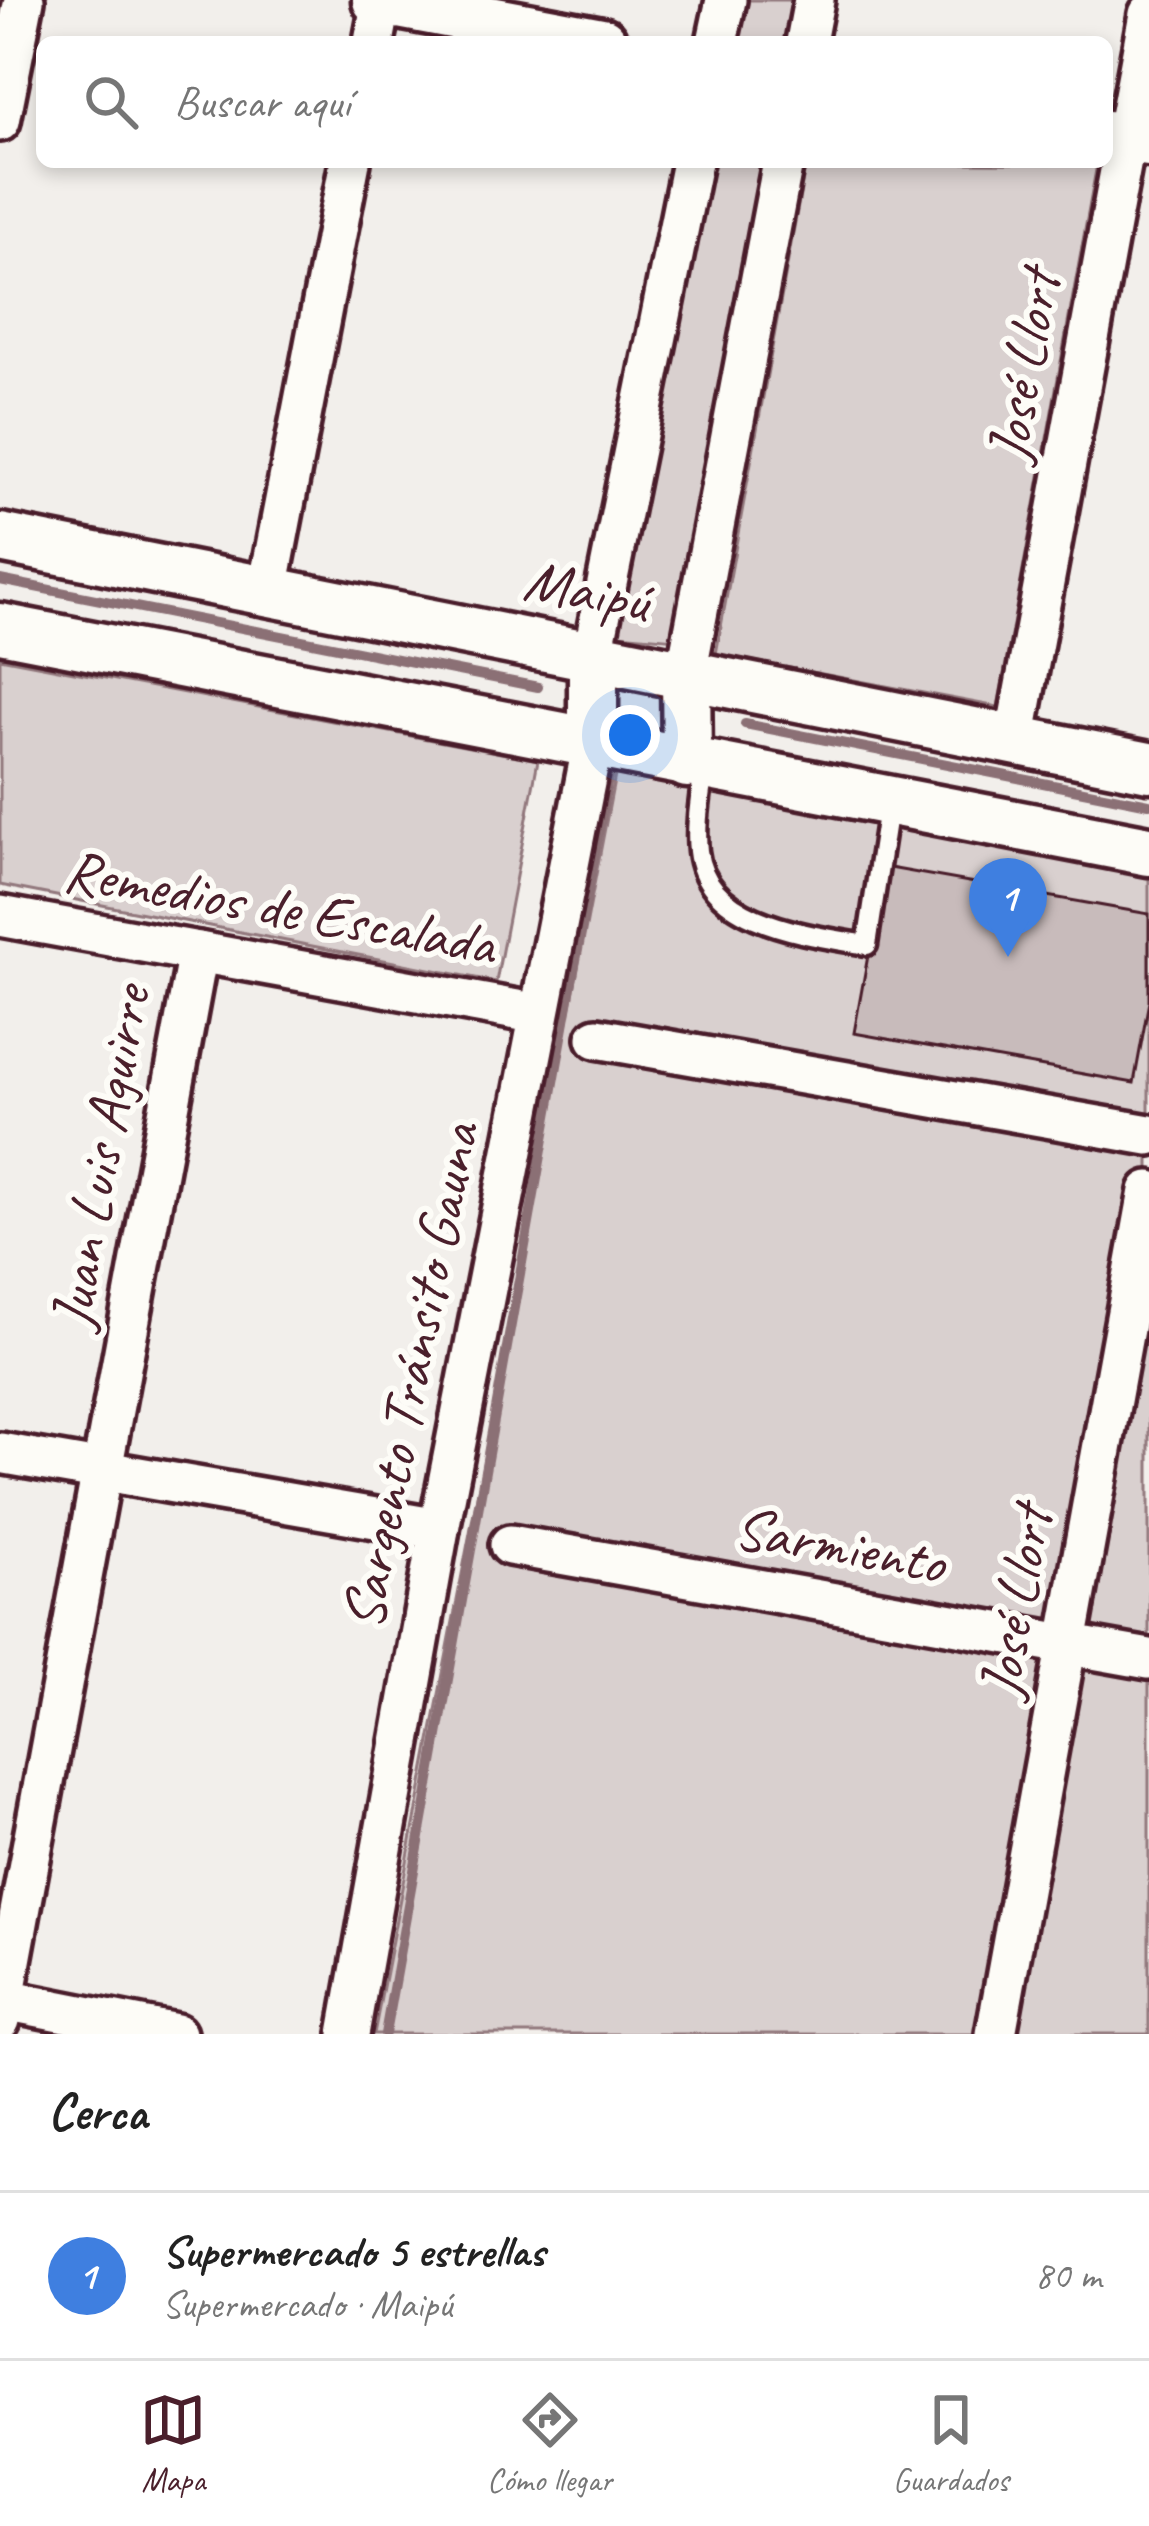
<!DOCTYPE html>
<html lang="es">
<meta charset="utf-8">
<style>
body{margin:0;font-family:Caveat,sans-serif;background:#f2f2f2;color:#222}
.you{position:absolute;left:630px;top:735px;width:42px;height:42px;margin:-30px;border:9px solid #fff;border-radius:50%;background:#1a73e8;box-shadow:0 0 0 18px #1a73e833}
.badge{display:grid;place-items:center;width:78px;height:78px;border-radius:50%;background:#4a1f2b;color:#fff;font-size:39px;font-weight:700}
.pin{position:absolute;translate:-50% -99px;filter:drop-shadow(0 3px 6px #0008)}
.pin::after{content:'';position:absolute;top:63px;width:42px;height:36px;background:inherit;clip-path:polygon(0 0,100% 0,50% 100%)}
.list{margin:0;padding:0;list-style:none}
h2{display:flex;justify-content:space-between;align-items:center;height:156px;margin:0;padding:0 48px;font-size:51px}
h2 small{font-size:39px;font-weight:400;color:#767676}
.list li{display:grid;grid-template-columns:78px 1fr auto;gap:36px;align-items:center;box-sizing:border-box;height:168px;padding:0 48px;border-top:3px solid #e0e0e0}
.list b{display:block;font-size:45px;white-space:nowrap}
.list p{margin:0;font-size:39px;white-space:nowrap;color:#767676}
.list em{font-size:39px;font-style:normal;color:#767676}
.icon{flex:none;width:66px;height:66px;fill:none;stroke:currentColor;stroke-width:2;stroke-linecap:round;stroke-linejoin:round}
.map{position:relative;flex:none;width:1149px;height:2034px;overflow:hidden}
.search{position:absolute;background:#fff;box-shadow:0 6px 18px #0003;left:36px;right:36px;top:36px;height:132px;display:flex;align-items:center;gap:30px;box-sizing:border-box;padding:0 42px;border-radius:18px;color:#767676;font-size:45px}
.sheet{height:324px;background:#fff}
nav{display:flex;justify-content:space-around;align-items:center;box-sizing:border-box;height:168px;border-top:3px solid #e0e0e0;background:#fff;font-size:33px;color:#767676}
nav a{display:grid;justify-items:center;gap:6px}
nav .on{color:#4a1f2b}
.map>svg:first-child{display:block}
.green{fill:#d9d0cf;stroke:#92787d;stroke-width:3}
.lines{fill:none;stroke-linecap:round;stroke-linejoin:round}
.stream{stroke:#8b6f75;stroke-width:10}
.building{fill:#c8bbbb;stroke:#4a1f2b;stroke-width:3}
.service-casing{stroke:#4a1f2b;stroke-width:27}
.minor-casing{stroke:#4a1f2b;stroke-width:48}
.tertiary-casing{stroke:#4a1f2b;stroke-width:57}
.service{stroke:#fdfcf7;stroke-width:18}
.minor{stroke:#fdfcf7;stroke-width:39}
.tertiary{stroke:#fdfcf7;stroke-width:48}
.labels{text-anchor:middle;stroke-width:12;stroke-linejoin:round;paint-order:stroke}
.street-label{font-size:60px;fill:#4a1f2b;stroke:#fdfcf7}
</style>
<div class="map">
<svg width="1149" height="2034" viewBox="0 0 1149 2034">
<rect width="100%" height="100%" fill="#f2efeb"/>
<filter id="ink" filterUnits="userSpaceOnUse"><feTurbulence type="fractalNoise" baseFrequency=".00833" numOctaves="2"/><feDisplacementMap in="SourceGraphic" scale="24" xChannelSelector="R" yChannelSelector="G"/><feConvolveMatrix kernelMatrix="1 2 1 2 8 2 1 2 1" color-interpolation-filters="sRGB"/></filter>
<g filter="url(#ink)">
<!-- green -->
<g class="green">
<polygon points="746,0 796,0 789,42 738,42"/>
<polygon points="705,162 766,162 676,639 618,634"/>
<polygon points="806,162 1097,164 998,707 716,654"/>
<polygon points="0,658 538,760 496,982 0,885"/>
<polygon points="616,770 1149,872 1149,2034 374,2034"/>
</g>
<g class="lines">
<!-- stream -->
<g class="stream">
<polyline points="0,580 538,687"/>
<polyline points="745,724 1149,804"/>
<polyline points="385,2034 610,767"/>
</g>
</g>
<!-- building -->
<polygon class="building" points="884,867 1149,914 1149,1001 1134,1083 854,1033"/>
<g class="lines">
<defs>
<path id="service" d="M704 767C701 794 695 824 698 851 706 925 810 935 867 945L889 801"/>
<g id="minor">
<polyline points="374,42 382,0"/>
<polyline points="717,42 726,0"/>
<polyline points="806,42 814,0"/>
<polyline points="0,121 24,0"/>
<polyline points="267,594 350,162"/>
<polyline points="593,653 692,162"/>
<polyline points="686,674 783,162"/>
<polyline points="1015,740 1149,14"/>
<polyline points="0,916 539,1014"/>
<polyline points="597,1038 1149,1135"/>
<polyline points="0,1453 439,1529"/>
<polyline points="510,1545 1149,1659"/>
<polyline points="0,1999 176,2034"/>
<polyline points="0,2020 198,952"/>
<polyline points="349,2034 439,1529 593,742"/>
<polyline points="996,2034 1149,1191"/>
</g>
<g id="tertiary">
<polyline points="377,0 602,42"/>
<polyline points="1107,135 1149,142"/>
<polyline points="0,538 1149,767"/>
<polyline points="0,628 1149,851"/>
<polyline points="686,674 687,763"/>
<polyline points="593,742 593,653"/>
</g>
</defs>
<!-- service casing -->
<use href="#service" class="service-casing"/>
<!-- minor casing -->
<use href="#minor" class="minor-casing"/>
<!-- tertiary casing -->
<use href="#tertiary" class="tertiary-casing"/>
<!-- service -->
<use href="#service" class="service"/>
<!-- minor -->
<use href="#minor" class="minor"/>
<!-- tertiary -->
<use href="#tertiary" class="tertiary"/>
</g>
</g>
<g class="labels">
<!-- street labels -->
<g class="street-label">
<text transform="translate(1022 366) rotate(-80)" y="21">José Llort</text>
<text transform="translate(587 589) rotate(11)" y="21">Maipú</text>
<text transform="translate(280 906) rotate(10)" y="21">Remedios de Escalada</text>
<text transform="translate(99 1157) rotate(-80)" y="21">Juan Luis Aguirre</text>
<text transform="translate(409 1376) rotate(-79)" y="21">Sargento Tránsito Gauna</text>
<text transform="translate(840 1544) rotate(10)" y="21">Sarmiento</text>
<text transform="translate(1014 1602) rotate(-80)" y="21">José Llort</text>
</g>
</g>
</svg>
<div class="you"></div>
<div class="pin badge" style="left:1008px;top:957px;background:#3f7fe0">1</div>
<div class="search"><svg class="icon" aria-label="search" viewBox="0 0 24 24"><circle cx="10" cy="10" r="6"/><path d="M15 15l6 6"/></svg>Buscar aquí</div>
</div>
<section class="sheet">
<h2>Cerca<small></small></h2>
<ul class="list">
<li><span class="badge" style="background:#3f7fe0">1</span><div><b>Supermercado 5 estrellas</b><p>Supermercado · Maipú</p></div><em>80 m</em></li>
</ul>
</section>
<nav>
<a class="on"><svg class="icon" aria-label="map" viewBox="0 0 24 24"><path d="M3 6l6-2 6 2 6-2v14l-6 2-6-2-6 2zM9 4v14M15 6v14"/></svg>Mapa</a>
<a><svg class="icon" aria-label="directions" viewBox="0 0 24 24"><path d="M12 3l9 9-9 9-9-9zM9 14v-3h6M13 9l2 2-2 2"/></svg>Cómo llegar</a>
<a><svg class="icon" aria-label="saved" viewBox="0 0 24 24"><path d="M7 4h10v16l-5-4-5 4z"/></svg>Guardados</a>
</nav>
